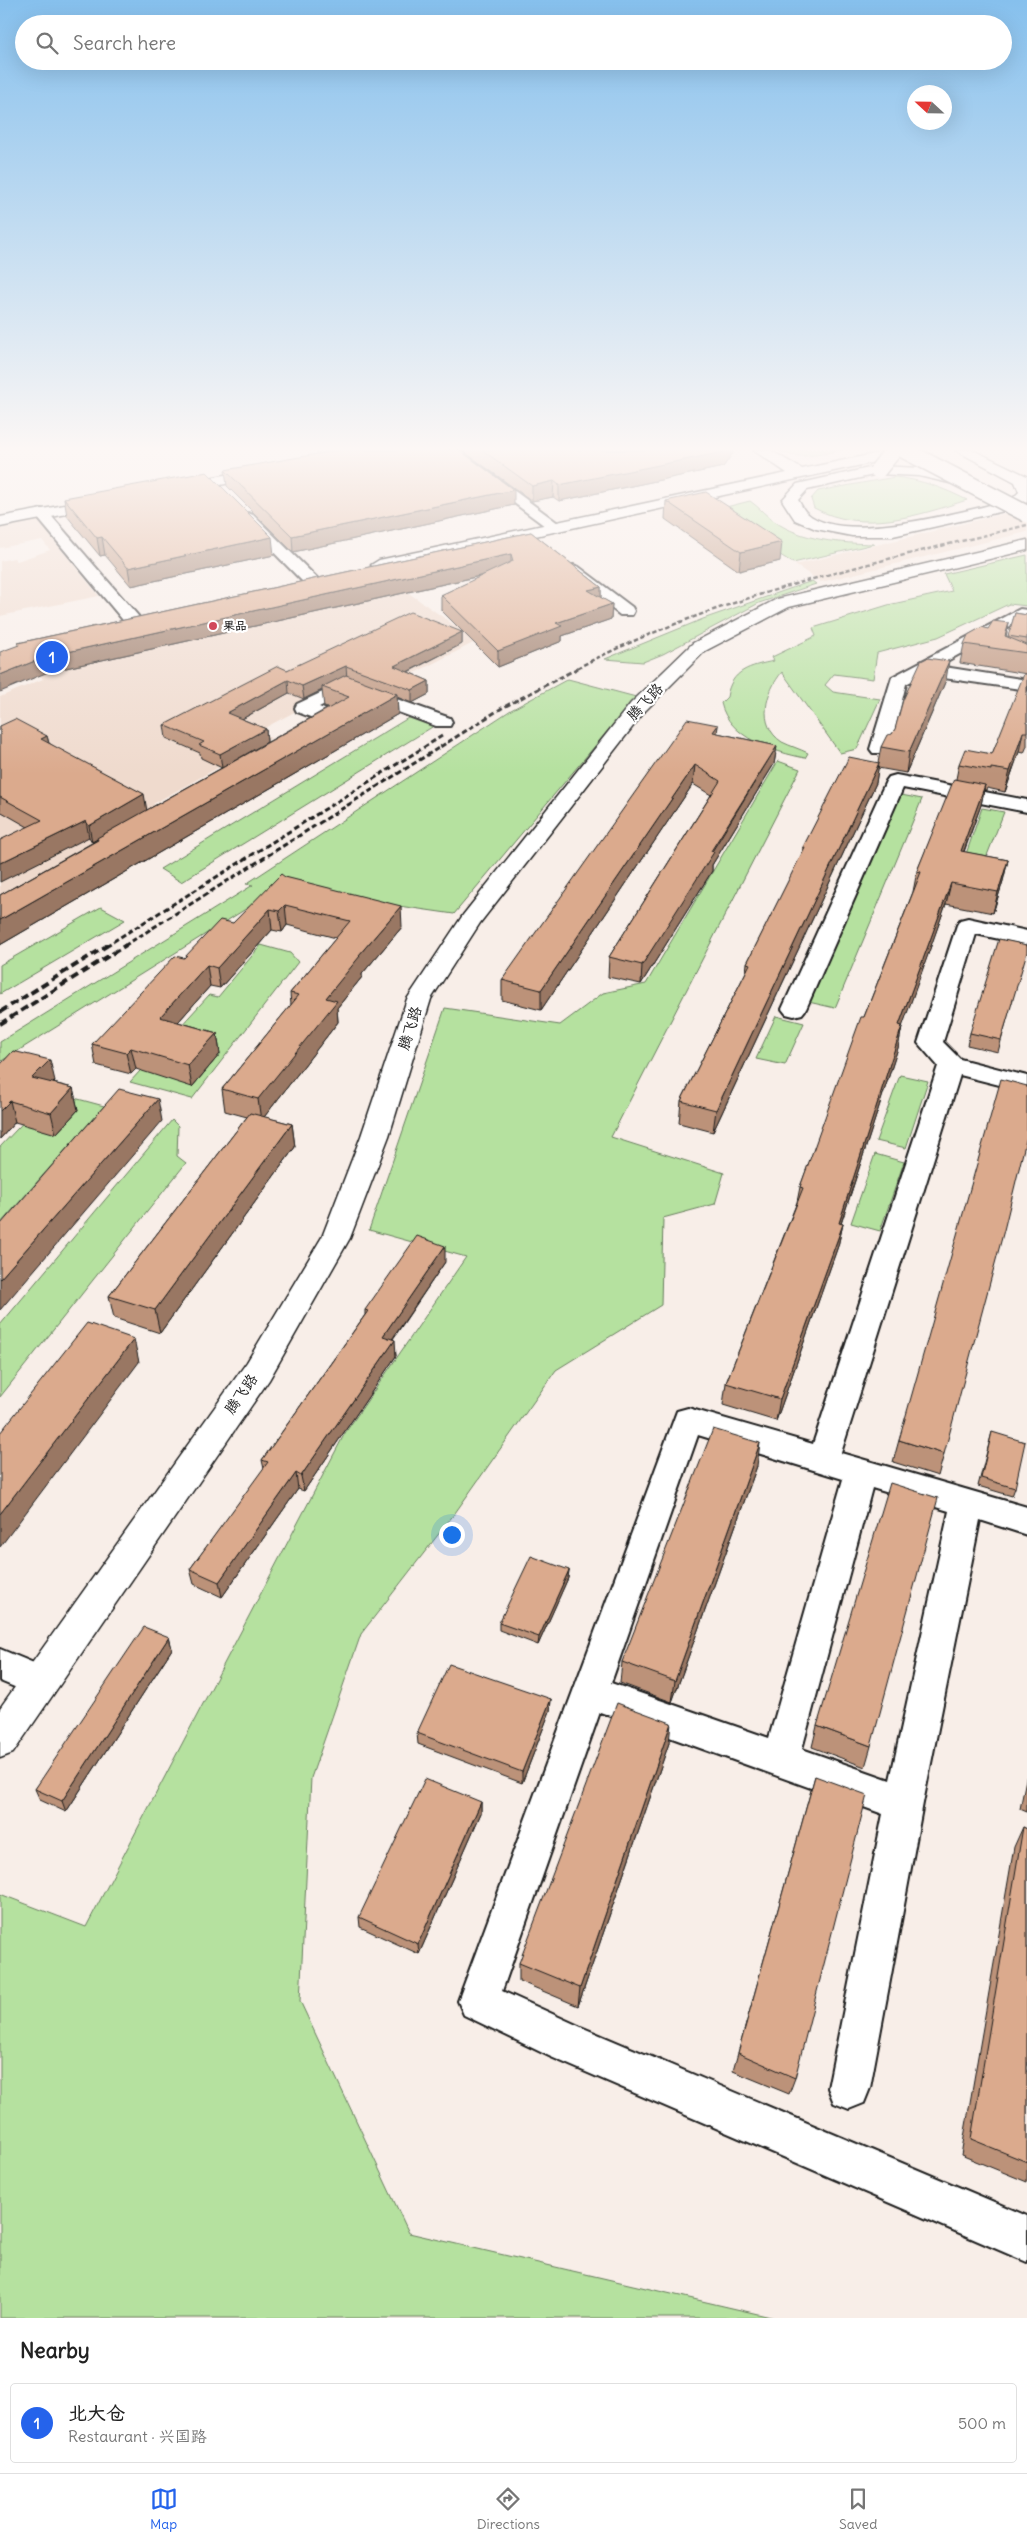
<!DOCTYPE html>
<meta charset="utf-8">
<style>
body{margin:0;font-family:Delius,"LXGW WenKai TC",sans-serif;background:#f6f6f6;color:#222}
.compass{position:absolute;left:907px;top:85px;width:45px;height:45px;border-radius:50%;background:#fff;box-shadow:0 5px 20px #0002;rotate:292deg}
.you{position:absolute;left:451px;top:1534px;width:18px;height:18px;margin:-12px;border:4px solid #fff;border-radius:50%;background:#1a73e8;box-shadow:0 0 0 8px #1a73e833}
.badge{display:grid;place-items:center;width:32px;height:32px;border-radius:50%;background:#2563eb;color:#fff;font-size:16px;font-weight:700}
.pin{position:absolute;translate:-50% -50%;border:2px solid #fff;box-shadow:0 1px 5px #0006}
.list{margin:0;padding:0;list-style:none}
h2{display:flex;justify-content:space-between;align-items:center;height:65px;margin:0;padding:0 20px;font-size:21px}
h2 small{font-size:16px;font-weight:400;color:#767676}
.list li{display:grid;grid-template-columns:32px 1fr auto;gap:15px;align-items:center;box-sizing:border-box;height:80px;margin:0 10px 10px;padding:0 10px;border:1px solid #e0e0e0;border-radius:5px}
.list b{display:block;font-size:19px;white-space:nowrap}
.list p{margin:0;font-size:16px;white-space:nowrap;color:#767676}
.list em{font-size:16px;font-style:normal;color:#767676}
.icon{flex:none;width:28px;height:28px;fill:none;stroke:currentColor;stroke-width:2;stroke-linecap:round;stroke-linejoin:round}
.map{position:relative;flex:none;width:1027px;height:2318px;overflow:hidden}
.search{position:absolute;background:#fff;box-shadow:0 5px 20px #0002;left:15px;right:15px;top:15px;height:55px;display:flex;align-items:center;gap:12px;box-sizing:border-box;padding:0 18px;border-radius:28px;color:#767676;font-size:19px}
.sheet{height:155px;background:#fff}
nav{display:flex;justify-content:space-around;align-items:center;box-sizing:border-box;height:70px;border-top:1px solid #e0e0e0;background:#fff;font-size:14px;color:#767676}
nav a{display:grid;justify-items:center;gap:2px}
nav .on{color:#2563eb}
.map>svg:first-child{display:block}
.built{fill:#efdacd}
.green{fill:#b5e19f;stroke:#687e5e}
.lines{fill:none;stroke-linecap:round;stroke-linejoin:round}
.street-casing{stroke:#1c1c1c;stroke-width:4}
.secondary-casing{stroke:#1c1c1c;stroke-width:3}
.street{fill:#fff;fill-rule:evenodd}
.secondary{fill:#fff;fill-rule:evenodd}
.rail-far2{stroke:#1c1c1c;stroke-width:2.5;stroke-dasharray:4.5 2.5;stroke-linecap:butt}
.rail-far1{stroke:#1c1c1c;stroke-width:3;stroke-dasharray:5.5 3;stroke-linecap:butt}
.rail{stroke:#1c1c1c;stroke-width:4;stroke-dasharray:8 4;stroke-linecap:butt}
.secondary-bridge-casing{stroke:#1c1c1c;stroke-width:19;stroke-linecap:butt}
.secondary-bridge{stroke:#fff;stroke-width:16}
.wall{fill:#bc9279;stroke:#1c1c1c}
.shaded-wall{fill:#997763;stroke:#1c1c1c}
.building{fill:#dbaa8d;stroke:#1c1c1c}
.poi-dot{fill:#d1495b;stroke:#fff;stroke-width:2}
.labels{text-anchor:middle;stroke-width:4.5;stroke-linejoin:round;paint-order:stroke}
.far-poi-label{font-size:12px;font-weight:bold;fill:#1c1c1c;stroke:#fff;text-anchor:start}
.street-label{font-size:15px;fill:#1c1c1c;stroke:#fff}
</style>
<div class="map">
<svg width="1027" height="2318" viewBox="0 0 1027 2318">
<rect width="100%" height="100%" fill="#f8eee8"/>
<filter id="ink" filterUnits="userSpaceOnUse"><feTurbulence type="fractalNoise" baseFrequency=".02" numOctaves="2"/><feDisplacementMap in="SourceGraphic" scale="10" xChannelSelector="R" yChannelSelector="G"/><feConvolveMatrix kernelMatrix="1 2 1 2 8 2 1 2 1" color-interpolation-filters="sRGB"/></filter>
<g filter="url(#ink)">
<!-- built -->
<g class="built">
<polygon points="1027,508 1027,532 821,582 795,565"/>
<polygon points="38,521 99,596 0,616 0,561 14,558 17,561 50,550 42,540 0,548 0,528"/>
<polygon points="383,575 477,641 383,689 356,679 257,732 271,738 153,804 159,808 0,897 0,697 43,679 22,654"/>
</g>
<!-- green -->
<g class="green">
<path d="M777 450H842C821 454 798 461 777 450Z"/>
<path d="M895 477C922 480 943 488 967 500 917 516 863 534 814 508L811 499 818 491Z"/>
<path d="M750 501C759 507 765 515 774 521 802 541 841 543 874 544L793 563 710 511Z"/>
<path d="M1027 555V606L1009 604 938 637 877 653 873 679 834 674 825 685 833 692 880 699 857 749 840 753 782 672C766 691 756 725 782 742 790 746 800 749 808 753L805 758C774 752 729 738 721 703L727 697C731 670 750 666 774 661L772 657 816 636 813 628 888 605 952 591 944 574Z"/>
<polygon points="812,581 816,584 759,603 663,654 643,662 605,659 703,619"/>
<polygon points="568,679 636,697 454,914 274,888 265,897 0,1062 0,1042 253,885 246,884 511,710"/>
<polygon points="413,715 437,724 181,882 160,869"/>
<polygon points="778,761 800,769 611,1137 724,1173 715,1204 663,1218 661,1305 556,1370 455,1513 361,1634 311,1778 300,2001 409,2233 775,2318 0,2318 0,1894 86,1927 345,1433 466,1257 369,1230 445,1008 560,1025 603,993 646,984"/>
<polygon points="896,794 922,799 835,1008 804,1001"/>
<polygon points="982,808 1004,812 986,858 966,854"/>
<polygon points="101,907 125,920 0,994 0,965"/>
<polygon points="261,945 290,953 298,962 192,1099 130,1082 209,995 218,997"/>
<polygon points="776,1016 804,1023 785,1065 756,1059"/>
<polygon points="900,1075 928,1081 906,1148 876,1141"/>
<polygon points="52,1092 104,1106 0,1224 0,1147"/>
<polygon points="172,1120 178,1126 177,1156 186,1163 0,1397 0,1325"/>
<polygon points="875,1154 904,1162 880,1231 851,1223"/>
</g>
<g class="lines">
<defs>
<g id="street">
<polygon points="443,450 459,450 562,526 559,529 549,529"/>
<polygon points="42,509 47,511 139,617 141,621 139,625 127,625 37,517 34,514 37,511"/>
<polygon points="248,513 253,515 317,578 319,581 317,584 305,584 243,521 240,518"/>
<polygon points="573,565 579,567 632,607 634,611 632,615 620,615 567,573 565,570 567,567"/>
<polygon points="1020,609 1027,610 1027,620 1023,619 938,666 1027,680 1027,690 923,675 906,684 890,749 887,753 873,753 870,749 892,677"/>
<path d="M346 681 450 718 452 722 450 726H436L347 693 319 707 335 713 337 717C330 727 312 737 299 734L297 730 313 718 297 712 295 708 297 704Z"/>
<polygon points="896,775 1027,800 1027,812 903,788 806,1009 802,1014 794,1016 786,1014 782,1009 886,781 889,777"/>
<path d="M968 918 1027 931V945L976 934 943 1042 960 1059 1027 1076V1092L960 1075 841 1453 1027 1507V1535L980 1520 923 1803 870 2088 864 2103 849 2109 834 2103 828 2088 883 1814 600 1712 502 1991 581 2027 1027 2216V2262L551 2057 464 2015 458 2001 677 1411 688 1408 813 1444 938 1066 918 1043 957 925 960 920ZM698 1435 843 1479 769 1738 611 1683ZM872 1488 949 1511 890 1780 802 1749Z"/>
<polygon points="0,1649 53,1671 59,1682 53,1693 41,1698 0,1681"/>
</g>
<g id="secondary">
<polygon points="753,450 770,450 802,469 893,450 919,450 912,454 379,570 371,565 379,560 787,473"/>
<path d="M955 450H973L1027 476V502L1022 507 893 536H852L816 529 795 520 782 500 797 484 878 466 919 468 972 479 975 482 967 487 919 476 878 474 807 490 798 500C801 504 803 510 807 513 843 546 967 510 1011 500L1019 492 1015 482Z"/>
<polygon points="264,468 271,472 269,475 181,493 173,488 181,483"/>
<polygon points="102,498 108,500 110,503 108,506 0,527 0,517"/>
<polygon points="1027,540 1027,550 789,607 705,651 645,711 480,923 431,999 389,1136 350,1238 269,1380 13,1753 0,1758 0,1708 247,1362 322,1237 361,1136 407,999 463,915 631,703 693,643 777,599"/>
</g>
</defs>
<!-- street casing -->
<use href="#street" class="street-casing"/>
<!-- secondary casing -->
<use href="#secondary" class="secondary-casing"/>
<!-- street -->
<use href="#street" class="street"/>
<!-- secondary -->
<use href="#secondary" class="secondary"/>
<!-- rail-far2 -->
<path class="rail-far2" d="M577 668C718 595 874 563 1027 525"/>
<!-- rail-far1 -->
<g class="rail-far1">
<polyline points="106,946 442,736"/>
<polyline points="124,946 502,708 580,667"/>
</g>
<!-- rail -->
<g class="rail">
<polyline points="0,1012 108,945"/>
<polyline points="0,1024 126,945"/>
</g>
<defs>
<g id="secondary-bridge">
<polyline points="904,450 1027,514"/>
<polyline points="878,470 894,450"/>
</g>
</defs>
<!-- secondary-bridge casing -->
<use href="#secondary-bridge" class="secondary-bridge-casing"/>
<!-- secondary-bridge -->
<use href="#secondary-bridge" class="secondary-bridge"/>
</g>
<!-- wall -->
<g class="wall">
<polygon points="462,450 733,450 733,453 723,467 559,501 553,497 532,501"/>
<polygon points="225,470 514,505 293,552 227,486"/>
<polygon points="64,498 274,555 131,586 105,555 100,556 67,516"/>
<polygon points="666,501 780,561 739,571 665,519"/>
<polygon points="531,532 601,587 601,598 612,604 611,619 562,636 562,641 498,667 441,610 441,595 485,575 48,672 18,645 18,643"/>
<polygon points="1015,613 1027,615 1027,674 960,663 964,644 988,629 1009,623 1006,637 1008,637"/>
<polygon points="462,632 462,644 408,672 429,681 429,694 412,703 397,697 398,714 0,945 0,895 97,840 97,839 92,842 89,837 28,827 0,811 0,726 47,736 49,743 147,810 328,708 324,707 322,690 304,699 289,693 242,719 266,729 267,742 222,768 201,758 200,753 166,738 164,725 287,670"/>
<polygon points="1027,674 1027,746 1024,753 1019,752 1005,792 987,788 986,790 984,790 981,805 964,852 1008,860 1003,881 993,913 946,904 902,1026 898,1048 841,1224 843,1224 838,1246 776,1421 723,1405 726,1383 797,1202 800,1187 864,1017 913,892 917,871 956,779 959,764 992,754"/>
<polygon points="946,680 906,773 878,768 876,783 713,1132 679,1123 681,1101 746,972 747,963 802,855 803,847 878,763 881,747 892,734"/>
<polygon points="718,725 717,733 777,746 774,764 712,865 712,871 641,984 608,977 609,957 711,795 693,784 541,1010 502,1000 502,980"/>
<polygon points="285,877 402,927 362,974 362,977 337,1008 338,1022 264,1117 292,1124 295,1147 160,1333 114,1318 109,1296 247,1117 225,1111 222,1089 291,1005 290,993 336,938 287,925 282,932 272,930 220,988 210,986 178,1022 217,1033 220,1054 192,1087 136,1069 131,1074 96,1065 92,1044 184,958 233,923"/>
<polygon points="1027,945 998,1052 967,1045 970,1033"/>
<polygon points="13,1051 55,1081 53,1083 73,1088 78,1110 56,1134 15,1122 0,1139"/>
<polygon points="445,1262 393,1339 396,1356 304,1491 298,1489 222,1597 194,1584 190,1569 264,1469 262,1460 365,1315 365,1310"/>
<polygon points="992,1432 1015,1488 1012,1496 978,1486"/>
<polygon points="899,1440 944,1454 938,1476 893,1462"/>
<polygon points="757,1466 672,1702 620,1683 622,1662"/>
<polygon points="569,1570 568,1578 538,1645 499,1630 499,1623"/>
<polygon points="169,1637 172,1649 66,1812 40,1800 35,1789"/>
<polygon points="551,1699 550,1711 522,1783 418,1744 417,1733"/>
<polygon points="817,1726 871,1746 865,1767 812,1747"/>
<polygon points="669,1743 578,2006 519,1981 519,1963"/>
<polygon points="1027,1774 1027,1812 1020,1809"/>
<polygon points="815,1776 795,2078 789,2094 733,2071"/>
<polygon points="481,1802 481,1813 419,1954 360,1927 359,1917"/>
<polygon points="1023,1827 1027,1829 1027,2182 961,2155 1014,1847"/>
</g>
<!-- shaded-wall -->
<g class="shaded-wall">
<polygon points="726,450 733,450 733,453 723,467 559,501 559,485"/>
<polygon points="554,481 553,497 532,501 532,486"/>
<polygon points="514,490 514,505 293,552 292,536"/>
<polygon points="102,537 105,555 100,556 97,538"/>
<polygon points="272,537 274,555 131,586 128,568"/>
<polygon points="782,542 780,561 739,571 741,552"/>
<polygon points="511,554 511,569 48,672 0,692 0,675 45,657"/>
<polygon points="601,587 601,602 588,590"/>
<polygon points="612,604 611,619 562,636 562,641 498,667 498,651 556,623"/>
<polygon points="462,632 462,644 395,678 394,666"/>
<polygon points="949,661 946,680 906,773 909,752"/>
<polygon points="346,666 347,679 322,687 322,690 304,699 302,686"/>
<polygon points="288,680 289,693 229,726 227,713"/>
<polygon points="429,681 429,694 412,703 412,690"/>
<polygon points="397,694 398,714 0,945 0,920"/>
<polygon points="718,725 716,743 713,732"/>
<polygon points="266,729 267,742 222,768 220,754"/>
<polygon points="1023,732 1019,752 1005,792 1010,771"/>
<polygon points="47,736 51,752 41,739"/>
<polygon points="777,746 774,764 712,865 712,871 641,984 642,965"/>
<polygon points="879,763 876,783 713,1132 716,1110"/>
<polygon points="695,765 693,784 541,1010 541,990"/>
<polygon points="985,785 981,805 956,872 961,851"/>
<polygon points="144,794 147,811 92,842 89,826"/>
<polygon points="86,821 89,837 0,882 0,863"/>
<polygon points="1008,860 1003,881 993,913 998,892"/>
<polygon points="951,883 946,904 895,1047 899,1025"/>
<polygon points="285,905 287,925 282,932 279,911"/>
<polygon points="401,906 402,927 362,974 362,977 337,1008 338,1022 261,1121 258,1099 326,998 359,955"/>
<polygon points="270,909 272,930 220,988 217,968"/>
<polygon points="207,965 210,986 164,1038 160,1017"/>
<polygon points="902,1026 898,1048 834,1245 839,1223"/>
<polygon points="217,1033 220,1054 192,1087 188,1065"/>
<polygon points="131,1048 136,1069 131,1074 126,1053"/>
<polygon points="50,1060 55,1081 38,1099 32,1078"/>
<polygon points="73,1088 78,1110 56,1134 51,1113"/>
<polygon points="158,1099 162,1121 0,1310 0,1279"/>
<polygon points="10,1101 15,1122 0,1139 0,1111"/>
<polygon points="292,1124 295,1147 160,1333 155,1310"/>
<polygon points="843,1224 838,1246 776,1421 780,1399"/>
<polygon points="445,1246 445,1262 384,1351 383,1336"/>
<polygon points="134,1339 139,1362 0,1547 0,1514"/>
<polygon points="395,1340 396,1356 304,1491 301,1476"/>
<polygon points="760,1443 757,1466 672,1702 675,1681"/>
<polygon points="296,1473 298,1489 222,1597 219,1582"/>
<polygon points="569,1570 568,1578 538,1645 539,1637"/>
<polygon points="169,1637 172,1649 66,1812 62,1801"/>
<polygon points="551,1699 550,1711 522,1783 522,1772"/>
<polygon points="671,1723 669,1743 578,2006 580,1988"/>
<polygon points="481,1802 481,1813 419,1954 418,1944"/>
</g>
<!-- building -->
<g class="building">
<polygon points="340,450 459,450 514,490 292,536 225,470"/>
<polygon points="482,450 726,450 724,452 559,485 554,481 532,486"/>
<polygon points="207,472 272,537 128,568 102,537 97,538 64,498"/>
<polygon points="706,492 782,542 741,552 666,501"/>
<polygon points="531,532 601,587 588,590 612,604 556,623 562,626 498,651 441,595 513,561 511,554 45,657 0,675 0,652 19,645 18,643"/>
<polygon points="410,612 462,632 394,666 429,681 412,690 346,666 302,686 288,680 227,713 266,729 220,754 199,745 204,742 164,725 278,666 287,670"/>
<polygon points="1015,613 1027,615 1027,639 1008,636"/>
<polygon points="993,621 1009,623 1005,636 1027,645 1027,653 964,644 968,635 982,627 988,629"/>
<polygon points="927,658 949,661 909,752 881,747 887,735 892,734 895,729 903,700 921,661"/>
<polygon points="1024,674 1027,674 1027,732 1023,732 1010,771 991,768 991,770 959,764 965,749 992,754"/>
<polygon points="346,675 397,694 0,920 0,895 98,840 97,838 349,697 322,687"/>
<polygon points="15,719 47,736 41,739 144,794 89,826 86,821 0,863 0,840 42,820 0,797 0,726"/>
<polygon points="687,719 718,725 713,732 777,746 711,851 714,852 642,965 609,957 720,781 695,765 541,990 502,980"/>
<polygon points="849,757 879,763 716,1110 681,1101 750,964 747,963 805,847 803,847"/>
<polygon points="954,779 985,785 961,851 1008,860 998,892 951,883 899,1025 902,1026 839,1223 843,1224 780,1399 726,1383 803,1188 800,1187 861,1017 864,1017 921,872 917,871"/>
<polygon points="281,874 285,877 401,906 359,955 360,956 326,998 337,1001 258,1099 222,1089 299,995 290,993 350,921 285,905 279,911 270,909 217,968 207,965 160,1017 217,1033 188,1065 131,1048 126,1053 92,1044 175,956 184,958 220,920 233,923"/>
<polygon points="999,939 1027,945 1027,952 1001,1040 970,1033"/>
<polygon points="13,1051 50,1060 32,1078 73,1088 51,1113 10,1101 0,1111 0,1065"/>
<polygon points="1001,1079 1027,1086 1027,1136 1004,1230 944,1454 899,1440"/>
<polygon points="119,1089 158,1099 0,1279 0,1225"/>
<polygon points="250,1113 292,1124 155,1310 109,1296"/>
<polygon points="417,1236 445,1246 383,1336 395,1340 301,1476 296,1473 219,1582 190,1569 268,1462 262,1460 368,1311 365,1310"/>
<polygon points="87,1323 134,1339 0,1514 0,1433"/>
<polygon points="713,1429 760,1443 675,1681 622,1662"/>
<polygon points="992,1432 1025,1442 1015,1488 981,1478"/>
<polygon points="890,1483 938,1498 871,1746 817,1726"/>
<polygon points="531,1556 569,1570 539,1637 499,1623"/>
<polygon points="144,1627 169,1637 62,1801 35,1789"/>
<polygon points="449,1664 551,1699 522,1772 417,1733"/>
<polygon points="617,1703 671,1723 580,1988 519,1963"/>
<polygon points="815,1776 867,1795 795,2078 738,2053"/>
<polygon points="425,1779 481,1802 418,1944 359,1917"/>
<polygon points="1023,1827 1027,1829 1027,2162 971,2139"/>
</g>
</g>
<!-- sky -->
<linearGradient id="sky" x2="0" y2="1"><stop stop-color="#86c0ed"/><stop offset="0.58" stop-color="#fcf7f5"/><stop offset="1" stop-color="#fcf7f5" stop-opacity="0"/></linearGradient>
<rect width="1027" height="774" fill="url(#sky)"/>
<!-- markers -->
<circle class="poi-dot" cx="213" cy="626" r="5"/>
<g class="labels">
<!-- far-poi labels -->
<g class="far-poi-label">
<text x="223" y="630">果品</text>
</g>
<!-- street labels -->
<g class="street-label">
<text transform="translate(645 702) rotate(-47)" y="5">腾飞路</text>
<text transform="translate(410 1028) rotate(-72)" y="5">腾飞路</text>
<text transform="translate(241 1394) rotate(-55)" y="5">腾飞路</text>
</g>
</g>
</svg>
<svg class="compass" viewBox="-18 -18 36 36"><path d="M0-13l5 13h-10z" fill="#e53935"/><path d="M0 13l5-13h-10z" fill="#767676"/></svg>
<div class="you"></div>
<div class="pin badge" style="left:52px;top:657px">1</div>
<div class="search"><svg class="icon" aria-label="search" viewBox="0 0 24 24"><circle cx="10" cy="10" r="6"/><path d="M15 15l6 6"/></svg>Search here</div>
</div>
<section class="sheet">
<h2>Nearby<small></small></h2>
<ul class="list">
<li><span class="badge">1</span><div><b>北大仓</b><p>Restaurant · 兴国路</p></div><em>500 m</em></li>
</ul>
</section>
<nav>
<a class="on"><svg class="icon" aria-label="map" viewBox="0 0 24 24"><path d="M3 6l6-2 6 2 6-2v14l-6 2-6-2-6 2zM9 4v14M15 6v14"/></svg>Map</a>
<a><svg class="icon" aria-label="directions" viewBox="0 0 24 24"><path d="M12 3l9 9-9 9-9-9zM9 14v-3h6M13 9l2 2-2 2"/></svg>Directions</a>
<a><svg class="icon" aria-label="saved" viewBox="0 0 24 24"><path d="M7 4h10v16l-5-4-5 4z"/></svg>Saved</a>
</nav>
